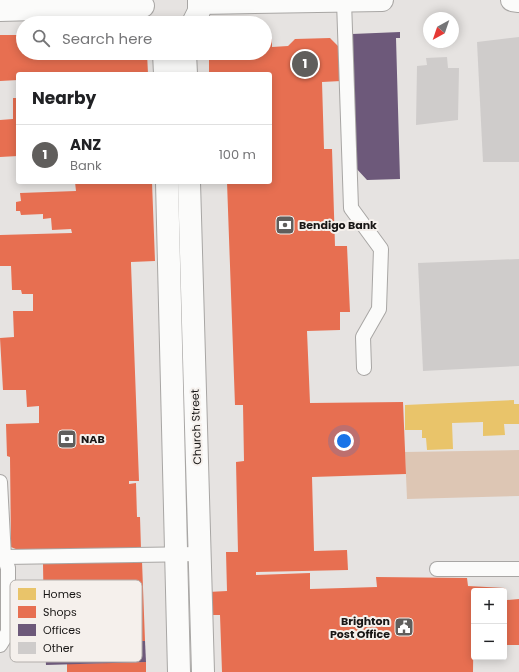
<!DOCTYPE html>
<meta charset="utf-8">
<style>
body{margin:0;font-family:Poppins,sans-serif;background:#f2f2f2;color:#202124}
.controls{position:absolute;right:12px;bottom:12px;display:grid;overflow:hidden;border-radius:4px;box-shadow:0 2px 10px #0003}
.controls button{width:36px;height:36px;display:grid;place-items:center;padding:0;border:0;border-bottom:1px solid #e0e0e0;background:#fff;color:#202124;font:20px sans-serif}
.compass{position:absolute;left:423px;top:12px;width:36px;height:36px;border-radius:50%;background:#fff;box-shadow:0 2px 10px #0003;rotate:220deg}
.you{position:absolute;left:344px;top:441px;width:14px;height:14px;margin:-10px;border:3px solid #fff;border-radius:50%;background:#1a73e8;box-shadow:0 0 0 6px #1a73e833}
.badge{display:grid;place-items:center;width:26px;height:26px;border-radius:50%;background:#605e5c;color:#fff;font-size:13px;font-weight:700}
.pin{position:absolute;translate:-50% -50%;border:2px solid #fff;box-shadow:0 1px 4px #0006}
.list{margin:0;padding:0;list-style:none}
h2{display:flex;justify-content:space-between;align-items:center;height:52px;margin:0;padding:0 16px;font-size:17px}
h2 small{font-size:13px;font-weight:400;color:#757577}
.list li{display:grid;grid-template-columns:26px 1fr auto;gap:12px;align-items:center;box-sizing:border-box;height:60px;padding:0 16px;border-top:1px solid #e0e0e0}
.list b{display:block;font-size:15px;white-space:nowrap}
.list p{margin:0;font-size:13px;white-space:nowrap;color:#757577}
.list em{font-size:13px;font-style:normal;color:#757577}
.icon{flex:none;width:22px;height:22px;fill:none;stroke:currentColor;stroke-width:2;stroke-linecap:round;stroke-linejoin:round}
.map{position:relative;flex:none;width:519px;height:672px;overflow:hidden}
.search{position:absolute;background:#fff;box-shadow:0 2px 10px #0003;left:16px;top:16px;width:256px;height:44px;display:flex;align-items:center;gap:10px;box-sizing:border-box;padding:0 14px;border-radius:22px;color:#757577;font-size:15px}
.panel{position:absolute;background:#fff;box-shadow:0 2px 10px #0003;left:16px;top:72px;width:256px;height:112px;border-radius:4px}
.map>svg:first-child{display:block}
.green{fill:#ddc6b4}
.homes{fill:#e9c46a}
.shops{fill:#e76f51}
.offices{fill:#6d597a}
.building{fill:#cfcccb}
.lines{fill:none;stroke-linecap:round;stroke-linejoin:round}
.lane-casing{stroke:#a8a6a4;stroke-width:16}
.street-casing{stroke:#a8a6a4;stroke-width:24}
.lane{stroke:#fbfbfa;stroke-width:14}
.street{stroke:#fbfbfa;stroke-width:22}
.labels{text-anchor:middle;stroke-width:4;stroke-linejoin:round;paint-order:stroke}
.poi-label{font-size:11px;font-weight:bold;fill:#181615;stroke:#f5f0ec;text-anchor:start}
.street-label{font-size:11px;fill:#181615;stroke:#f5f0ec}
.key{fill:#f5f0ec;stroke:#b3afac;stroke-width:1}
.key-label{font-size:11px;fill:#181615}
</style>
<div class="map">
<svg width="519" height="672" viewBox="0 0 519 672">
<rect width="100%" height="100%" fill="#e6e3e1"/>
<!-- green -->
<polygon class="green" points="519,450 519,496 407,499 405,452"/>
<!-- homes -->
<polygon class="homes" points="514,400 514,404 519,404 519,424 504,424 505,435 483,436 483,422 452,423 453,449 427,450 426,438 422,438 422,430 405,430 405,405"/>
<!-- shops -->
<g class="shops">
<polygon points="0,35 23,35 23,53 147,53 148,74 18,74 18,80 0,81"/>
<polygon points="330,38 341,49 341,81 322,82 324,149 332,149 335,246 347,246 350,312 340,312 340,330 307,331 310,403 403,402 406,474 312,477 314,551 347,550 348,570 256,572 256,575 310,573 310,589 377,587 376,577 467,578 468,586 505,588 507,600 519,599 519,645 504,645 504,591 474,591 473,672 222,672 220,615 209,615 208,592 227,591 226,552 238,552 236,462 244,461 243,405 235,405 227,182 270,182 270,74 209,74 209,53 265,53 265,39 272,39 272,47 288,46 295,39"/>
<polygon points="13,98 18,98 18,156 0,157 0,120 13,119"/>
<polygon points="75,182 152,182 155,261 131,262 131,264 139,481 129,481 129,484 136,483 137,517 140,517 141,549 23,552 11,547 10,457 7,456 6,424 39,423 39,406 27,407 26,390 3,390 0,338 14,337 13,311 33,311 33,294 22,294 21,290 12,290 11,266 0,266 0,235 72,233 71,229 52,230 51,218 43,219 43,214 21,215 20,211 16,211 16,202 21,201 20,193 76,191"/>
<polygon points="142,561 145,641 66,644 65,624 44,624 43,564"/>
<polygon points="146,662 146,672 67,672 67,664"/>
</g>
<!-- offices -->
<g class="offices">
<polygon points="400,32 400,38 396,38 400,179 367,180 355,167 352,34"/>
<polygon points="138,641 145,641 146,662 46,665 45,644"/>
</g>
<!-- building -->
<g class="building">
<polygon points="519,37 519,162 483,162 477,42"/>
<polygon points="447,57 448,68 459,68 458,120 416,125 417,66 427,65 426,58"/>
<polygon points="519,259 519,366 423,371 418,263"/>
</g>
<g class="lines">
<defs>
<g id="lane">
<polyline points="344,1 351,208 381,249 379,309 363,337 364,368"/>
<polyline points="0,482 4,557 8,568 8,632 0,645"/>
<polyline points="4,557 200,554"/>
<polyline points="437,569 519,569"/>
</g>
<g id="street">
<polyline points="512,0 519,1"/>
<polyline points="200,3 382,0"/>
<polyline points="0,10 143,6"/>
<polyline points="193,23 199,11 199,0"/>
<polyline points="164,53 165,74"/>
<polyline points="185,53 186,74"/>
<polyline points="167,182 179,672"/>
<polyline points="189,182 203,672"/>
</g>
</defs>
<!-- lane casing -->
<use href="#lane" class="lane-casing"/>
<!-- street casing -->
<use href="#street" class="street-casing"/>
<!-- lane -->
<use href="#lane" class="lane"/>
<!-- street -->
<use href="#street" class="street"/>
</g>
<!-- icons -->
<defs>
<symbol id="bank-square" viewBox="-11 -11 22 22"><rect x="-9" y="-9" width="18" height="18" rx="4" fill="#605e5c" stroke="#f5f0ec"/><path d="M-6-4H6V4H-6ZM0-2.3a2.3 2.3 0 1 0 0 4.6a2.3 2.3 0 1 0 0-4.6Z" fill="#fff"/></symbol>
<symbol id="civic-square" viewBox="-11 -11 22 22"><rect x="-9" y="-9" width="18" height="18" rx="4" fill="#605e5c" stroke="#f5f0ec"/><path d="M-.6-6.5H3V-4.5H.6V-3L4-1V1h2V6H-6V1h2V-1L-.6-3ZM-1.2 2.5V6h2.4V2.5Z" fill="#fff"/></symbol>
</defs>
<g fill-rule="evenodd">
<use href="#bank-square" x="274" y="214" width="22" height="22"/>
<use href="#bank-square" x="56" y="428" width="22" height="22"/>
<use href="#civic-square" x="393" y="616" width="22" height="22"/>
</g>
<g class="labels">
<!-- poi labels -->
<g class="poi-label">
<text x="299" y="229">Bendigo Bank</text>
<text x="81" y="443">NAB</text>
<text x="390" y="625" text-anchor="end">Brighton<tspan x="390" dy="13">Post Office</tspan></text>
</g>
<!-- street labels -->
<g class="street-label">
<text transform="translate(196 427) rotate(-92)" y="4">Church Street</text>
</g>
</g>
<!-- legend -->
<rect x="10" y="580" width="132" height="82" rx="6" class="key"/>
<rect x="18" y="588" width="18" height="12" fill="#e9c46a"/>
<rect x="18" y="606" width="18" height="12" fill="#e76f51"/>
<rect x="18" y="624" width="18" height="12" fill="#6d597a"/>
<rect x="18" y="642" width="18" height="12" fill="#cfcccb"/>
<g class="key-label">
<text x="43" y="598">Homes</text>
<text x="43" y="616">Shops</text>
<text x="43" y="634">Offices</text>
<text x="43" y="652">Other</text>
</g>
</svg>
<div class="controls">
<button>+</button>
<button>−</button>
</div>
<svg class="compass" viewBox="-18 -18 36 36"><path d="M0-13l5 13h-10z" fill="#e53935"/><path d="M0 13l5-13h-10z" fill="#757577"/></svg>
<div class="you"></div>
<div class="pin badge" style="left:305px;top:64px">1</div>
<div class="search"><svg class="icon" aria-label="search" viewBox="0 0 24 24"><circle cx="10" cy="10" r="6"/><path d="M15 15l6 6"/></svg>Search here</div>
<section class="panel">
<h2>Nearby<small></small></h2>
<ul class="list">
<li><span class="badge">1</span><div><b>ANZ</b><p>Bank</p></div><em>100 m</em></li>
</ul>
</section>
</div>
